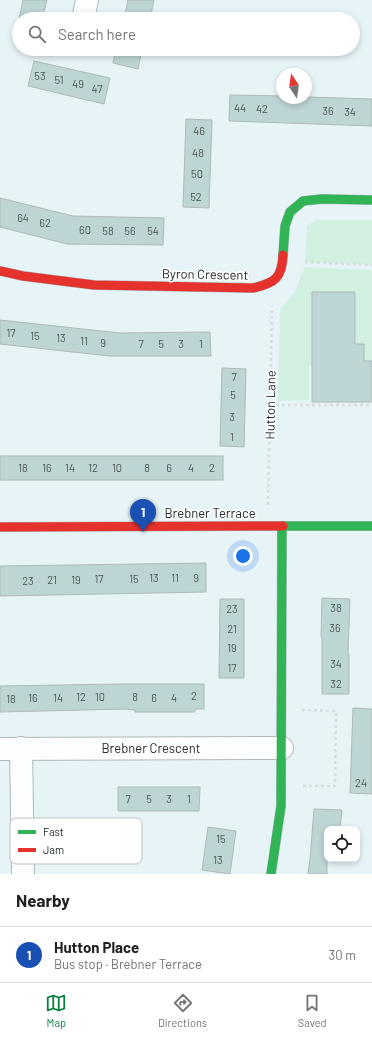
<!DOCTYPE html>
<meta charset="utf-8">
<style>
body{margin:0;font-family:Barlow,sans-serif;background:#f6f6f6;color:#202124}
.controls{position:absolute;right:12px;bottom:12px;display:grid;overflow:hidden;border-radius:8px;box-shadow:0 2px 6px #0003}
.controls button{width:36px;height:36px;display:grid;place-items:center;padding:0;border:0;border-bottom:1px solid #e0e0e0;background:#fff;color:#202124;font:20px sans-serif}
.compass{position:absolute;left:276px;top:68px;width:36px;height:36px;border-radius:50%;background:#fff;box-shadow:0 2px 6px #0003;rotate:347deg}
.you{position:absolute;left:243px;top:556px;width:14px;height:14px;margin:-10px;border:3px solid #fff;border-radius:50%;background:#1a73e8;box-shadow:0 0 0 6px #1a73e833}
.badge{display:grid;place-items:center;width:26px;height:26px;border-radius:50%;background:#0b8043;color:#fff;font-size:13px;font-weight:700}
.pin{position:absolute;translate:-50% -33px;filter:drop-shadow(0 1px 2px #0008)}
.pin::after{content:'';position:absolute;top:21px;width:14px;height:12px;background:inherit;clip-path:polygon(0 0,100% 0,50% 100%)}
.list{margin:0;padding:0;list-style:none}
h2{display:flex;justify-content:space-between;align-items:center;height:52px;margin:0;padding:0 16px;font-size:17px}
h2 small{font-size:13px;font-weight:400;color:#757577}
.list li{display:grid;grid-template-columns:26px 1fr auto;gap:12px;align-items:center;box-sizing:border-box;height:56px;padding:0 16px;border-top:1px solid #e0e0e0}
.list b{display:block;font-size:15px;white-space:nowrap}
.list p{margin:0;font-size:13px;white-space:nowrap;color:#757577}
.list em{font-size:13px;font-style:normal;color:#757577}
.icon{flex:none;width:22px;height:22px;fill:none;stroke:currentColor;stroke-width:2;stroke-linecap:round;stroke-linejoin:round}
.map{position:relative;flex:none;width:372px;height:874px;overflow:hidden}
.search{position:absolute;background:#fff;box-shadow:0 2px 6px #0003;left:12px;right:12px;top:12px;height:44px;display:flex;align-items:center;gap:10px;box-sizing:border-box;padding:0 14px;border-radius:22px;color:#757577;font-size:15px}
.sheet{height:108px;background:#fff}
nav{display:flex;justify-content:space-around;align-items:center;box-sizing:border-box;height:56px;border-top:1px solid #e0e0e0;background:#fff;font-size:11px;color:#757577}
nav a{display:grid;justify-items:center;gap:2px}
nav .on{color:#0b8043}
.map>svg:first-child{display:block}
.green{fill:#d1f0e0}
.building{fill:#bed5d5;stroke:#aeb9ba}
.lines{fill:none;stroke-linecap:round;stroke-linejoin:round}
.street-casing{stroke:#b0b9bd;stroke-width:24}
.fast-casing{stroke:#b0b9bd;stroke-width:10}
.jam-casing{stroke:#b0b9bd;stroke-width:10}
.path{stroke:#d9ddde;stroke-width:2.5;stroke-dasharray:3 3;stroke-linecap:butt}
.street{stroke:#fbfdfe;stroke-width:22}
.fast{stroke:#30b455;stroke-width:9}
.jam{stroke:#e5322d;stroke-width:9}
.labels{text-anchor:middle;stroke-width:3;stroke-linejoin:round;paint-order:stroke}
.number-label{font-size:11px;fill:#4a5658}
.street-label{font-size:13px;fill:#242c2f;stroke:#fff}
.key{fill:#fff;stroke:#bdc0c1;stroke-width:1}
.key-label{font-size:11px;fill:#242c2f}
</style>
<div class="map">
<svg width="372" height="874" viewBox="0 0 372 874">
<rect width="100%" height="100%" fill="#e6f3f7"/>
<!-- green -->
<g class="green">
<polygon points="316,220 372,220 372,265 305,262 307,226"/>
<polygon points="304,267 372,270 372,361 364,361 364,344 355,344 355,293 312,292 312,365 309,365 309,400 278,401 280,309 295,292"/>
</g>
<!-- building -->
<g class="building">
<polygon points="23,0 47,0 42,19 19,19"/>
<polygon points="128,0 154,0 150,19 124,19"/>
<polygon points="116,49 142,49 138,69 113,63"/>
<polygon points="34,61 110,78 104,104 28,86"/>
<polygon points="230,95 282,96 282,98 306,97 372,99 372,126 229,121"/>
<polygon points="186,119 212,120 209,208 183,207"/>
<polygon points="0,198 73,216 164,218 163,245 67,244 0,227"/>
<polygon points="312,292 355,292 355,344 364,344 364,361 372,361 372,402 312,402"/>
<polygon points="0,320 120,333 210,332 211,356 109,356 0,344"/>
<polygon points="222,368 246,369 244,447 220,446"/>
<rect x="0" y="456" width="223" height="24"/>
<polygon points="206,563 206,592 0,596 0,566"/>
<polygon points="322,598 350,599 348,654 349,654 349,694 322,694 322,637 321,637"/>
<polygon points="220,599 244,599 244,678 219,678"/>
<polygon points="121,684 204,684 204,709 195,709 195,712 135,712 135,710 125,709 0,712 0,686"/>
<polygon points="353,708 372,709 372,794 350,793"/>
<polygon points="118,787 200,787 199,811 118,811"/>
<polygon points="314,809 342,810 340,829 327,829 327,874 308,874 310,859"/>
<polygon points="208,827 236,831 230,874 202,870"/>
</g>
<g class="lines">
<defs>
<g id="street">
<polyline points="83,19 87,0"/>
<polyline points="21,748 23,874"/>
<polyline points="0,749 282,748"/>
</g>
<g id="fast">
<polyline points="283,255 285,226 290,212 303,201 322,199 372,200"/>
<polyline points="283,526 372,526"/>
<polyline points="271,874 281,806 282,526"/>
</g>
<g id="jam">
<path d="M0 271 23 276 94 285 253 288C275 283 282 278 283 255"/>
<polyline points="0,527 283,526"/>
</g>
</defs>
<!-- street casing -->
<use href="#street" class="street-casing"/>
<!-- fast casing -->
<use href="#fast" class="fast-casing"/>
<!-- jam casing -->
<use href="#jam" class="jam-casing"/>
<!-- path -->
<g class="path">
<polyline points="305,262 372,265"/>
<polyline points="270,405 372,405"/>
<polyline points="268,505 272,306"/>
<polyline points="302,710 336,711 335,786 302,786"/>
</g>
<!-- street -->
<use href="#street" class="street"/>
<!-- fast -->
<use href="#fast" class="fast"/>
<!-- jam -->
<use href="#jam" class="jam"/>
</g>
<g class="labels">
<!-- number labels -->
<g class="number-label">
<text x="40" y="80">53</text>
<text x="59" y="84">51</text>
<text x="78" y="88">49</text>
<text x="97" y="93">47</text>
<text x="240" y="112">44</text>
<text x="262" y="113">42</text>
<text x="328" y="115">36</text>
<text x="350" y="116">34</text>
<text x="199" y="135">46</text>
<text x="198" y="157">48</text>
<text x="197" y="178">50</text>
<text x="196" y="201">52</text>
<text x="23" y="222">64</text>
<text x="45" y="227">62</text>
<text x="85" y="234">60</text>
<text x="108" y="235">58</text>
<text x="130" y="235">56</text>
<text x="153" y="235">54</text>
<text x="11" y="337">17</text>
<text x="35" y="340">15</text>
<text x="61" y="342">13</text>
<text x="84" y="345">11</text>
<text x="103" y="347">9</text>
<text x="141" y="348">7</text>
<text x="161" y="348">5</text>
<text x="181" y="348">3</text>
<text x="201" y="348">1</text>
<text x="234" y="381">7</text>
<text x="233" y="399">5</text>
<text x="232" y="421">3</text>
<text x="232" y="441">1</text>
<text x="23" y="472">18</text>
<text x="47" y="472">16</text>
<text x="70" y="472">14</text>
<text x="93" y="472">12</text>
<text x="117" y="472">10</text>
<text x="147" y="472">8</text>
<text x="169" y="472">6</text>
<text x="191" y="472">4</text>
<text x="212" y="472">2</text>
<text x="154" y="582">13</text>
<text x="175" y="582">11</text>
<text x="196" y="582">9</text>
<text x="99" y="583">17</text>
<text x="134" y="583">15</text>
<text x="52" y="584">21</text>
<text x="76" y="584">19</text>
<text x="28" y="585">23</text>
<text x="336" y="612">38</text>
<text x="232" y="613">23</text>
<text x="335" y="632">36</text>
<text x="232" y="633">21</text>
<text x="232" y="652">19</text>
<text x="336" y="668">34</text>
<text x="232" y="672">17</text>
<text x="336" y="688">32</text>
<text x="194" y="700">2</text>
<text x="81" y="701">12</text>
<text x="100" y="701">10</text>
<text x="135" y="701">8</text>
<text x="33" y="702">16</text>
<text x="58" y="702">14</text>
<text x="154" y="702">6</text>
<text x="174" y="702">4</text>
<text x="11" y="703">18</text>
<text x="361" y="787">24</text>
<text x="128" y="803">7</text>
<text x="149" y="803">5</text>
<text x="169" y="803">3</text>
<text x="189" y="803">1</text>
<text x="221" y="843">15</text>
<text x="218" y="864">13</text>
</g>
<!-- street labels -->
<g class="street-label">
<text transform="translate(205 274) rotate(1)" y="5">Byron Crescent</text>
<text transform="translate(270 405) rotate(-89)" y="5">Hutton Lane</text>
<text x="210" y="518">Brebner Terrace</text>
<text x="151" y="753">Brebner Crescent</text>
</g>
</g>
<!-- legend -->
<rect x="10" y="818" width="132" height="46" rx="6" class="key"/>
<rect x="18" y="830" width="18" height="4" fill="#30b455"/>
<rect x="18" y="848" width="18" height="4" fill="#e5322d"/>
<g class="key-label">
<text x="43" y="836">Fast</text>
<text x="43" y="854">Jam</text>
</g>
</svg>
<div class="controls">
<button><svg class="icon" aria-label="locate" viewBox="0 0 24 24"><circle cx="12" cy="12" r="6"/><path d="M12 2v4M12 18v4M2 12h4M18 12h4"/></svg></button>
</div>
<svg class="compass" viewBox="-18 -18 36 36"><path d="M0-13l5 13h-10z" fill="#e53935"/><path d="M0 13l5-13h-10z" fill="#757577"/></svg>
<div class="you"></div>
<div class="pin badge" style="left:143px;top:532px;background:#1a4fb4">1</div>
<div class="search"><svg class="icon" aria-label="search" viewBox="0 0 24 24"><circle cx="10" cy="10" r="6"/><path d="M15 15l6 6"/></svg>Search here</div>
</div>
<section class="sheet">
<h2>Nearby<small></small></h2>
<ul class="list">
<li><span class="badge" style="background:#1a4fb4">1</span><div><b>Hutton Place</b><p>Bus stop · Brebner Terrace</p></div><em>30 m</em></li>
</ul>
</section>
<nav>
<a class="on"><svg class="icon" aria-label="map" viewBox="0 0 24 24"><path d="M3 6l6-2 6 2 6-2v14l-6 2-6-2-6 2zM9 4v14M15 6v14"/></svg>Map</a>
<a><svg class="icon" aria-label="directions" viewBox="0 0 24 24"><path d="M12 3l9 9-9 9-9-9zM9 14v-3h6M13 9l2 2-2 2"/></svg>Directions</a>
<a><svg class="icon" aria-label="saved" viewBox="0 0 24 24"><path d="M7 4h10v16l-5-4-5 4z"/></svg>Saved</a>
</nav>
